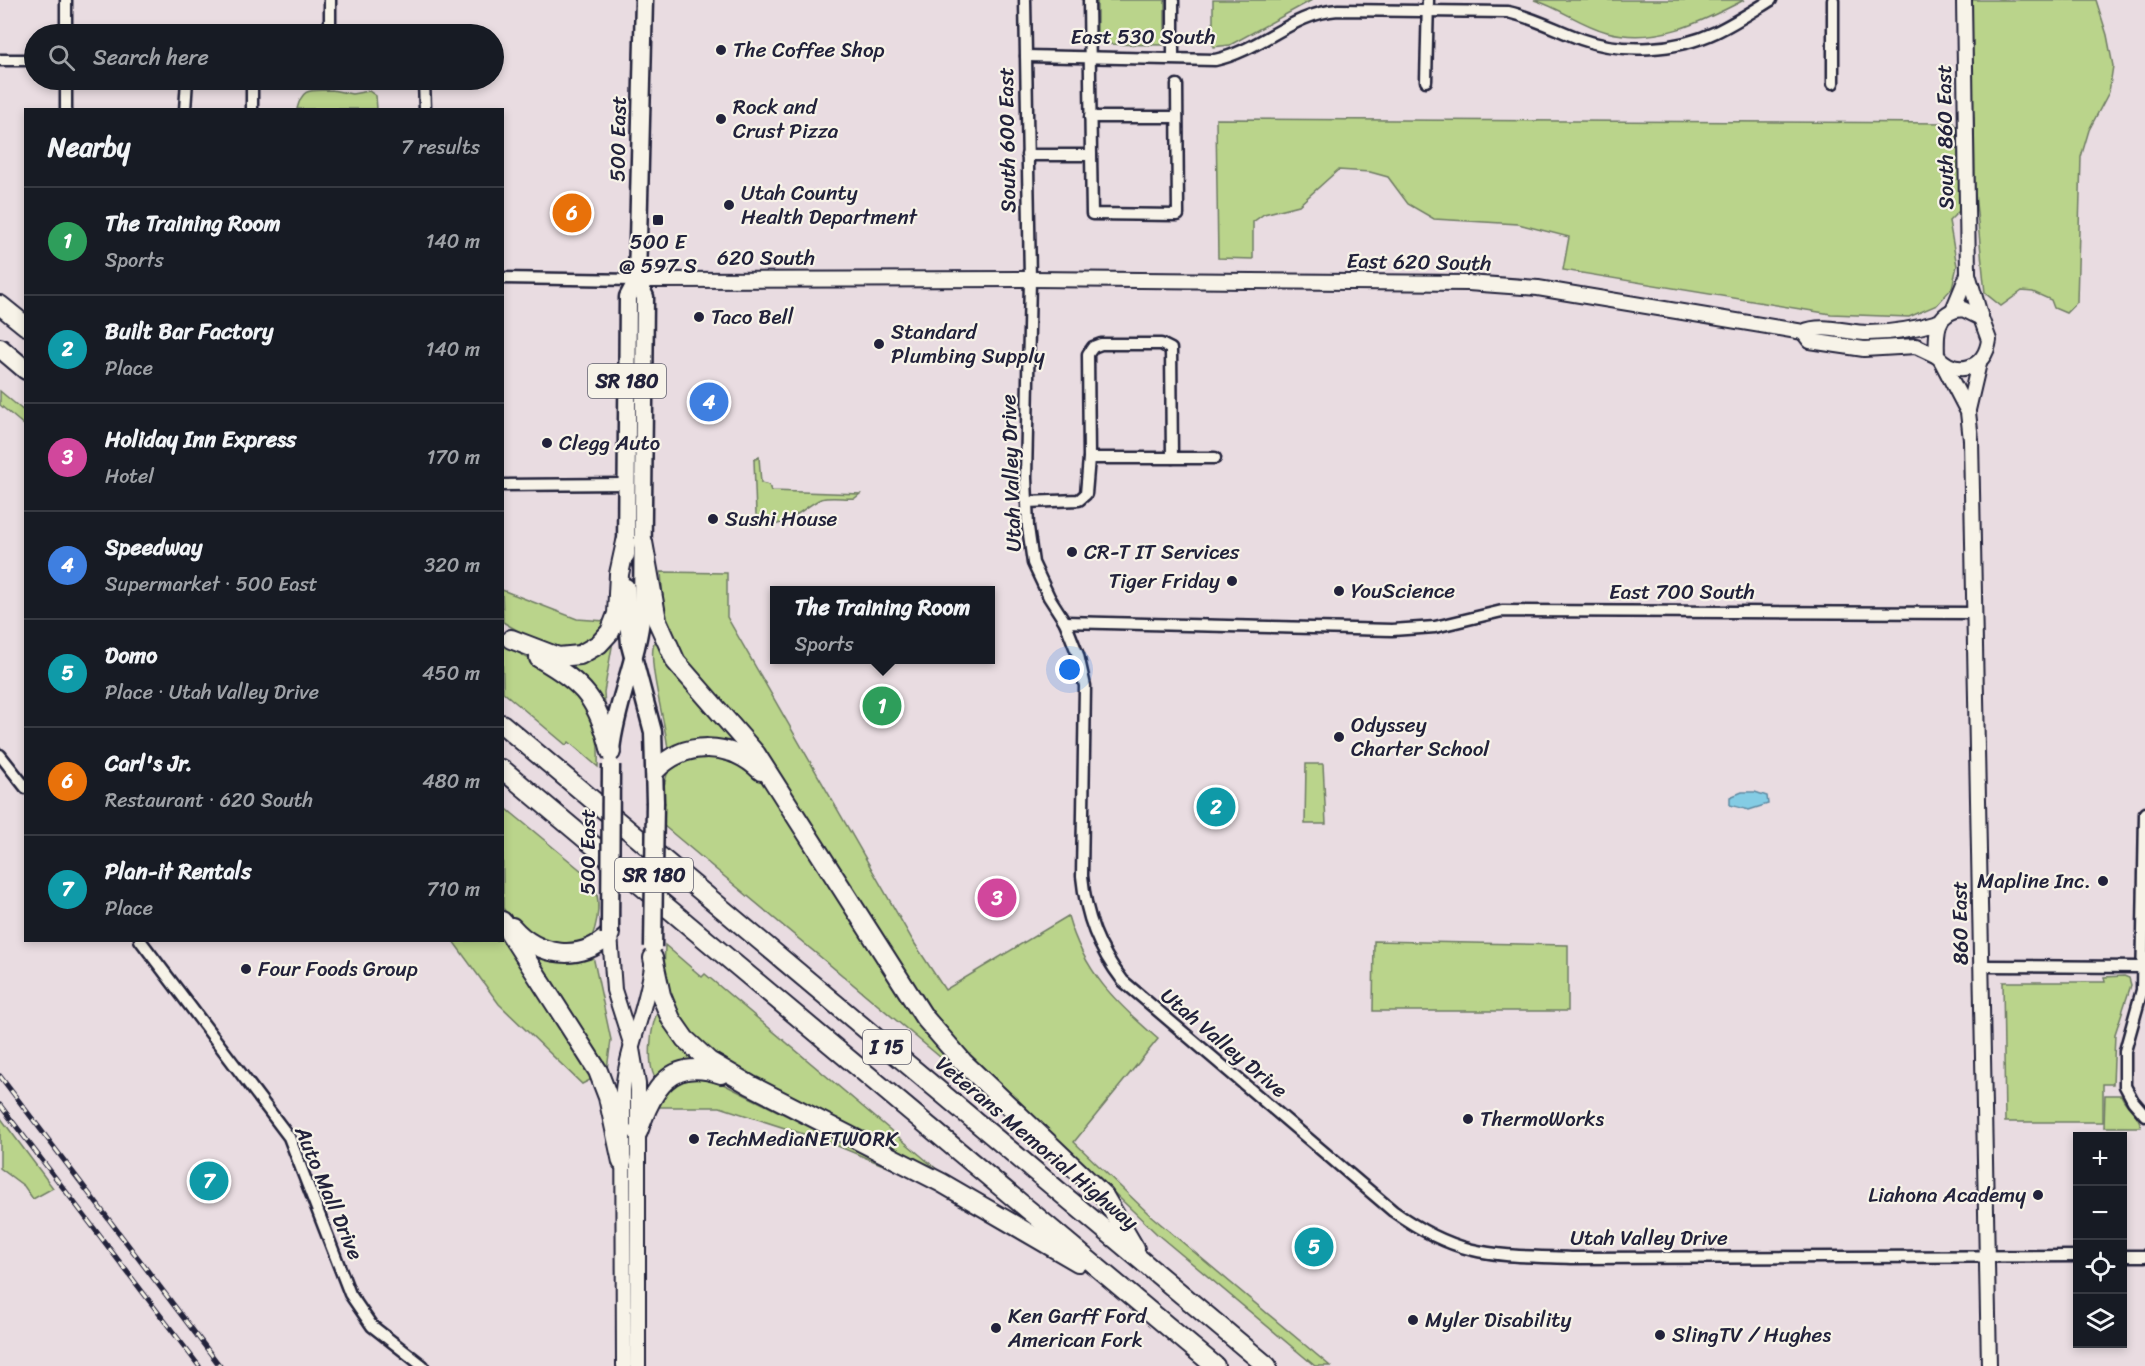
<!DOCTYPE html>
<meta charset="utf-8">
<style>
body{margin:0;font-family:Sriracha,sans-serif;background:#242831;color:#f1f3f6}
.controls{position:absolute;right:18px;bottom:18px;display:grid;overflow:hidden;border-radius:0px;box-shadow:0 3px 9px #0003}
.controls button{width:54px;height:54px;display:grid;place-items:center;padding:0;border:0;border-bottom:2px solid #363941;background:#171b24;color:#f1f3f6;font:30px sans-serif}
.you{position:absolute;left:1070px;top:670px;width:21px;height:21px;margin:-15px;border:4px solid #fff;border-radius:50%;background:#1a73e8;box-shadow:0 0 0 9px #1a73e833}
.badge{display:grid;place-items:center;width:39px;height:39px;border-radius:50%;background:#2563eb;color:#fff;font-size:20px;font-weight:700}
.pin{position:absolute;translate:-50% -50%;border:3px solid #fff;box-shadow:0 2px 6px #0006}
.popup{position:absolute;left:770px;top:586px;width:225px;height:78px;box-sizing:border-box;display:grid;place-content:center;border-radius:0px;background:#171b24;filter:drop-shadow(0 2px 4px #0005);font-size:20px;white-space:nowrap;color:#9ea1a6}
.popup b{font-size:22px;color:#f1f3f6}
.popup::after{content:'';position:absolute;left:50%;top:100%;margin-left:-12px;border:12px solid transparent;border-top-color:#171b24}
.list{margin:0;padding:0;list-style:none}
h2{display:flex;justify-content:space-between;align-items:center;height:78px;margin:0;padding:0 24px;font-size:26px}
h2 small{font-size:20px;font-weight:400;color:#9ea1a6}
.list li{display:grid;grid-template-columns:39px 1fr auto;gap:18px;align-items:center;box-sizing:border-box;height:108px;padding:0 24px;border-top:2px solid #363941}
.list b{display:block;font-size:22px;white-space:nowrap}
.list p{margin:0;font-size:20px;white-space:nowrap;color:#9ea1a6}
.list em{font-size:20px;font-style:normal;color:#9ea1a6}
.icon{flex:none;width:33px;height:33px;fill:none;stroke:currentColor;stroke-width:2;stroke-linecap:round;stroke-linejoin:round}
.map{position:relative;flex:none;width:2145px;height:1366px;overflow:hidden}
.search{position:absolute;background:#171b24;box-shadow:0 3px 9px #0003;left:24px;top:24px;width:480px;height:66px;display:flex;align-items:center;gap:15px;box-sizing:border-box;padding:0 21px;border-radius:33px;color:#9ea1a6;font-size:22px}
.panel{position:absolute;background:#171b24;box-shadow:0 3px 9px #0003;left:24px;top:108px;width:480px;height:834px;border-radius:0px}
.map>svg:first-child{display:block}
.green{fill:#bad48b;stroke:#6e7b63;stroke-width:1.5}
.water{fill:#84cce4;stroke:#5d88a0;stroke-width:1.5}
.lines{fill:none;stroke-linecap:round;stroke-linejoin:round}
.street-casing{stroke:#22223b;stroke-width:15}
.secondary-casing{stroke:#22223b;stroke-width:18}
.primary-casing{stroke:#22223b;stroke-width:21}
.highway-casing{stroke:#22223b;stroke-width:22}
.street{stroke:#f7f3e8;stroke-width:10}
.secondary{stroke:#f7f3e8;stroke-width:14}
.primary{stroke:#f7f3e8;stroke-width:16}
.highway{stroke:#f7f3e8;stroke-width:18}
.rail-casing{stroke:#22223b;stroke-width:5}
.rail{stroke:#f7f3e8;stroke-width:3;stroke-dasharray:9;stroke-linecap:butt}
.primary-bridge-casing{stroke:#22223b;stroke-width:21;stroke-linecap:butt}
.primary-bridge{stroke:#f7f3e8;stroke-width:16}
.poi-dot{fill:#22223b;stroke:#f7f3e8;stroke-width:2}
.labels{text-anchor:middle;stroke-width:4.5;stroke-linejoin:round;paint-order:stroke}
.shield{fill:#f7f3e8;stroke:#62616f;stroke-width:1.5}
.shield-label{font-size:20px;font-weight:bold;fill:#22223b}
.street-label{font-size:21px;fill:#22223b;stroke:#f7f3e8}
.poi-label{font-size:21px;fill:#22223b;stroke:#f7f3e8;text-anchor:start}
</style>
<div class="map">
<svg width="2145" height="1366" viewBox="0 0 2145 1366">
<rect width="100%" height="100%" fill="#e9dce1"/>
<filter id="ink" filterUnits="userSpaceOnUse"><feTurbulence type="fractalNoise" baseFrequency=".0167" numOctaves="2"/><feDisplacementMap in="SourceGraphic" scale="12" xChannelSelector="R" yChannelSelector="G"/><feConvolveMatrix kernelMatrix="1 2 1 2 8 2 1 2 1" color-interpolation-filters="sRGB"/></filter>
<g filter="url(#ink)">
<!-- green -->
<g class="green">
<polygon points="1097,0 1165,0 1165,45 1097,44"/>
<polygon points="1213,0 1312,0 1230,45 1213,47"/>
<path d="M1534 0H1744C1702 22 1656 45 1607 32 1581 25 1560 8 1534 0Z"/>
<polygon points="1970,0 2096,0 2107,35 2113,66 2109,92 2089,130 2081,157 2077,302 2066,313 2054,308 2051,300 2033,292 2022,291 2001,306 1985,293 1975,193 1974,118 1970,82"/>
<path d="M332 90 352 94 369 91 376 96 377 109H297C303 86 311 91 332 90Z"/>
<polygon points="1216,119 1954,123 1957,128 1960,210 1949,221 1957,266 1952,288 1937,305 1909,317 1831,314 1563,270 1569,237 1518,224 1434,219 1408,204 1388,177 1370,172 1338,170 1299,205 1264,214 1253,222 1253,259 1218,258"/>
<polygon points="0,391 25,412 25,426 0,405"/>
<path d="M759 457 761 483 769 485 771 491 860 494 855 498C845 499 830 496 821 499 802 507 780 536 758 520L756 514 754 460Z"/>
<path d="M661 572 727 573V617L913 941 945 990 1068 916C1084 972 1115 1002 1158 1039L1074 1142 1150 1215 1330 1366H1315L1157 1234 959 1044 926 1003 759 745 683 657 664 613Z"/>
<path d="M502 590 577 619 605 621C586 671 532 640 503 622Z"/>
<path d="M656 638 747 752 668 751C667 725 644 656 656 638Z"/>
<polygon points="613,641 604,692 605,707 563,664"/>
<path d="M502 643C560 679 602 688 598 767L569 742 566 745 503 692Z"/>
<polygon points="712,753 753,769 765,784 1001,1108 664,826 664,786 668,770 677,764"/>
<polygon points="1306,764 1323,764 1326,824 1305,824"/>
<path d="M502 805 589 877C604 896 598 925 588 946L544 945 510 919 503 908Z"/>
<polygon points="503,940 572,1042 592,1079 582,1084 499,1004 453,941"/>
<polygon points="1374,941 1568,945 1568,1011 1373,1011"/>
<polygon points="665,945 702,977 705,974 952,1182 717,1062 674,1017 664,975"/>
<polygon points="524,946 593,956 611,1040 607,1069"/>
<polygon points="2124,976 2129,978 2131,985 2115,1034 2113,1084 2103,1084 2103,1122 2005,1122 2003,982 2105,982 2104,977"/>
<path d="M659 1010 700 1062 657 1080C646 1069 650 1022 659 1010Z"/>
<polygon points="688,1077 710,1078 725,1085 900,1172 828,1142 720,1107 657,1107 668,1092 666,1089"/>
<path d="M2105 1095H2121C2126 1108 2139 1113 2141 1127H2104Z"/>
<polygon points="0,1117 53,1188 33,1199 24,1186 0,1168"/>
</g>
<!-- water -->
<polygon class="water" points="1742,792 1755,792 1767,796 1768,804 1749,810 1730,805 1730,797"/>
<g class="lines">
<defs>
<g id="street">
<polyline points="66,0 66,34"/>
<polyline points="330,0 330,34"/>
<path d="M1025 0 1030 279 1026 478 1028 527 1033 563 1049 597 1065 622 1078 655 1085 686 1082 876C1086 917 1098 948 1123 981L1393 1211C1459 1258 1493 1255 1571 1258L2078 1256"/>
<polyline points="1089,0 1091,155"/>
<path d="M1026 56 1215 60C1259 51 1293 13 1338 10L1508 12C1535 18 1556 30 1581 39 1622 54 1676 51 1716 32 1735 23 1753 11 1771 0"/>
<polyline points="1173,58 1173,0"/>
<polyline points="0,60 34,60"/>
<polyline points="66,80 66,110"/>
<polyline points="424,80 425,110"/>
<polyline points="1426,81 1428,0"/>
<polyline points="1833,83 1833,0"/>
<polyline points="185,110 187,80"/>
<polyline points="252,110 252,80"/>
<polyline points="1090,117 1177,117"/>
<polyline points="1027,155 1091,155 1092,214 1178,215 1177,85"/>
<polyline points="502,278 637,280"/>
<polyline points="1089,458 1215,458"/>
<polyline points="502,485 627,484"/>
<polyline points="1027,502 1079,500 1086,494 1089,458 1088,354 1093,347 1101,344 1161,344 1171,349 1172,458"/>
<polyline points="1065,622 1392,630 1435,627 1502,611 1975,613"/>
<polyline points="0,755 26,788"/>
<polyline points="2145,813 2142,990 2125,1051 2125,1086 2133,1101 2145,1115"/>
<polyline points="140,940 289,1137 350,1294 372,1326 423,1366"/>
<polyline points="1982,966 2142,967"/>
<polyline points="2122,1256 2145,1256"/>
</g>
<g id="secondary">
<polyline points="1964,0 1968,274 1981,318"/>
<path d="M637 280 1030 279 1468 283 1538 288 1803 332C1822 323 1848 333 1868 333 1892 333 1915 329 1938 322"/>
<path d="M1963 309 1981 318 1989 340C1985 369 1957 378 1937 356 1936 333 1935 311 1963 309Z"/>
<polyline points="1953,310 1968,274"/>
<polyline points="1803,332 1810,341 1864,349 1916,346 1937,356"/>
<polyline points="1942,362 1968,412 1971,440 1989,1366"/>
<polyline points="1968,410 1979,363"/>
<polyline points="610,934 614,990 631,1043 638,1084 638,1366"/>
<path d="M624 1366 623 1090C627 1047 647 1009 652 966"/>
</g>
<g id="primary">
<polyline points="626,555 628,297 637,280"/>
<polyline points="626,587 630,645 653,732 655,802"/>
<path d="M611 750C616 702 638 659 642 611L645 297 637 280 644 0"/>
</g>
<g id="highway">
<polyline points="0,305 26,326"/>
<polyline points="0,348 26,370"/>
<polyline points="643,542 657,620 676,662 756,754 924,1017 963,1062 1104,1196 1135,1249"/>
<polyline points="511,639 558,657 580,655 599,644 610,632 617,614 619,574 626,542"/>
<path d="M539 658C585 684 598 700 611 752"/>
<polyline points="502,724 1267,1366"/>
<polyline points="502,769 1215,1366"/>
<path d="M655 771C685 740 730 741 761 771"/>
<polyline points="502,921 598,1071 608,1097 622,1162"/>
<path d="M512 927C538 957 582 963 610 934"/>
<polyline points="653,958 661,995 671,1019 685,1039 709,1061 750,1085 942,1183 1078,1262"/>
<path d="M638 1132C652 1090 670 1056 721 1074"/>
</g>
</defs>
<!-- street casing -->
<use href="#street" class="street-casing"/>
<!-- secondary casing -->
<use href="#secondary" class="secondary-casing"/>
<!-- primary casing -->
<use href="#primary" class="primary-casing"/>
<!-- highway casing -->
<use href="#highway" class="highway-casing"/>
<!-- street -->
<use href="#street" class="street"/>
<!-- secondary -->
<use href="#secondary" class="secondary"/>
<!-- primary -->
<use href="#primary" class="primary"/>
<!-- highway -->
<use href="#highway" class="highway"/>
<defs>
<g id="rail">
<polyline points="0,1076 220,1366"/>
<polyline points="0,1105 199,1366"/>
</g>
</defs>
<!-- rail casing -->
<use href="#rail" class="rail-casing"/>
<!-- rail -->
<use href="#rail" class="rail"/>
<defs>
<g id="primary-bridge">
<polyline points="610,934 611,765"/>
<polyline points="653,947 655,802"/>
</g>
</defs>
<!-- primary-bridge casing -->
<use href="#primary-bridge" class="primary-bridge-casing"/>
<!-- primary-bridge -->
<use href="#primary-bridge" class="primary-bridge"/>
</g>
</g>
<!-- markers -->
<g class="poi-dot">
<circle cx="721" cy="50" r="6"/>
<circle cx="721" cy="119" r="6"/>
<circle cx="729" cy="205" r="6"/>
<rect x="652" y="214" width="12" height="12" rx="3"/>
<circle cx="699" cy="317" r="6"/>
<circle cx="879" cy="344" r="6"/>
<circle cx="547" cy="443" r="6"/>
<circle cx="713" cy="519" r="6"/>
<circle cx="1072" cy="552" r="6"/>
<circle cx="1232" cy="581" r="6"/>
<circle cx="1339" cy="591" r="6"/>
<circle cx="1339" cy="737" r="6"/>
<circle cx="2103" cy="881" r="6"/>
<circle cx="246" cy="969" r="6"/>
<circle cx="1468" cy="1119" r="6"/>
<circle cx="694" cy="1139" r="6"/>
<circle cx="2038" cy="1195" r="6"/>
<circle cx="1413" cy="1320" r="6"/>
<circle cx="996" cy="1328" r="6"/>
<circle cx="1660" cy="1335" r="6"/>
</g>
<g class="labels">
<!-- shield labels -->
<g class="shield">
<rect x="588" y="364" width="78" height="34" rx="4.5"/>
<rect x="615" y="858" width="78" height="34" rx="4.5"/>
<rect x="863" y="1030" width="48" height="34" rx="4.5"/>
</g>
<g class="shield-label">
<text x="627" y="388">SR 180</text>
<text x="654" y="882">SR 180</text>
<text x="887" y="1054">I 15</text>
</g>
<!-- street labels -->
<g class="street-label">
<text x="1143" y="44">East 530 South</text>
<text transform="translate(1945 137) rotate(-91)" y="7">South 860 East</text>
<text transform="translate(618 139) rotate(-89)" y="7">500 East</text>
<text transform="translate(1007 140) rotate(-91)" y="7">South 600 East</text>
<text x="766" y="265">620 South</text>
<text transform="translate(1419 262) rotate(1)" y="7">East 620 South</text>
<text transform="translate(1011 473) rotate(-92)" y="7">Utah Valley Drive</text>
<text x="1682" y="599">East 700 South</text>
<text transform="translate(588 852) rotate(-90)" y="7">500 East</text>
<text transform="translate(1960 923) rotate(-91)" y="7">860 East</text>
<text transform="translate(1224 1043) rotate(40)" y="7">Utah Valley Drive</text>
<text transform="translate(1037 1143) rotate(40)" y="7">Veterans Memorial Highway</text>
<text transform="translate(329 1193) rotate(67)" y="7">Auto Mall Drive</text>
<text x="1649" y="1245">Utah Valley Drive</text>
</g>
<!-- poi labels -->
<g class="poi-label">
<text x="733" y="57">The Coffee Shop</text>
<text x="733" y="114">Rock and<tspan x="733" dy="24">Crust Pizza</tspan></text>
<text x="741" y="200">Utah County<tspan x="741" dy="24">Health Department</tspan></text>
<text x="658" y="249" text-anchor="middle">500 E<tspan x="658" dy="24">@ 597 S</tspan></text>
<text x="711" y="324">Taco Bell</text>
<text x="891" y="339">Standard<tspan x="891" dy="24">Plumbing Supply</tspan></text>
<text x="559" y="450">Clegg Auto</text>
<text x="725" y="526">Sushi House</text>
<text x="1084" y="559">CR-T IT Services</text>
<text x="1220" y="588" text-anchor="end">Tiger Friday</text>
<text x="1351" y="598">YouScience</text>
<text x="1351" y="732">Odyssey<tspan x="1351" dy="24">Charter School</tspan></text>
<text x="2091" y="888" text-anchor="end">Mapline Inc.</text>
<text x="258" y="976">Four Foods Group</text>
<text x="1480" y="1126">ThermoWorks</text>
<text x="706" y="1146">TechMediaNETWORK</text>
<text x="2026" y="1202" text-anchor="end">Liahona Academy</text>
<text x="1008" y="1323">Ken Garff Ford<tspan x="1008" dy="24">American Fork</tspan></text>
<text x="1425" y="1327">Myler Disability</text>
<text x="1672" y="1342">SlingTV / Hughes</text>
</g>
</g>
</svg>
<div class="controls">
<button>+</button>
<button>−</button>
<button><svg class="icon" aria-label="locate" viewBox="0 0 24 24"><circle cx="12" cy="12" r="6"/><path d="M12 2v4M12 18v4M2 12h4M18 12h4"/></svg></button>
<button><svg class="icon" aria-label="layers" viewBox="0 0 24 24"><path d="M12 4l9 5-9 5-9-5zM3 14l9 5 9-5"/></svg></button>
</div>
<div class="you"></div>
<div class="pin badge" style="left:882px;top:706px;background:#2e9e5b">1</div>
<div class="popup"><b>The Training Room</b>Sports</div>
<div class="pin badge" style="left:1216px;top:807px;background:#0f9aa8">2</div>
<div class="pin badge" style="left:997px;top:898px;background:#d1479c">3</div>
<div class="pin badge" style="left:709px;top:402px;background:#3f7fe0">4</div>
<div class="pin badge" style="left:1314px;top:1247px;background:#0f9aa8">5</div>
<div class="pin badge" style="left:572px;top:213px;background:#e8710a">6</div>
<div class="pin badge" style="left:209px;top:1181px;background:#0f9aa8">7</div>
<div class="search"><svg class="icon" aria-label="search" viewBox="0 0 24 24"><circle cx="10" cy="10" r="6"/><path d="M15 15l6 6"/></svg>Search here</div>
<section class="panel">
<h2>Nearby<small>7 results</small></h2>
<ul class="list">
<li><span class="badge" style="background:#2e9e5b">1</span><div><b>The Training Room</b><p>Sports</p></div><em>140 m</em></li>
<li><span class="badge" style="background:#0f9aa8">2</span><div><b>Built Bar Factory</b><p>Place</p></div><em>140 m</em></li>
<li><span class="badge" style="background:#d1479c">3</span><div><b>Holiday Inn Express</b><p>Hotel</p></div><em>170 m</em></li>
<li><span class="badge" style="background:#3f7fe0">4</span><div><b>Speedway</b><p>Supermarket · 500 East</p></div><em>320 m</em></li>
<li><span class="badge" style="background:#0f9aa8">5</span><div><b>Domo</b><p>Place · Utah Valley Drive</p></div><em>450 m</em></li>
<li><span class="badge" style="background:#e8710a">6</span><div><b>Carl's Jr.</b><p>Restaurant · 620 South</p></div><em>480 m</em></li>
<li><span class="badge" style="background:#0f9aa8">7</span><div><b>Plan-it Rentals</b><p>Place</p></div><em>710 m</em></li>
</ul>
</section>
</div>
